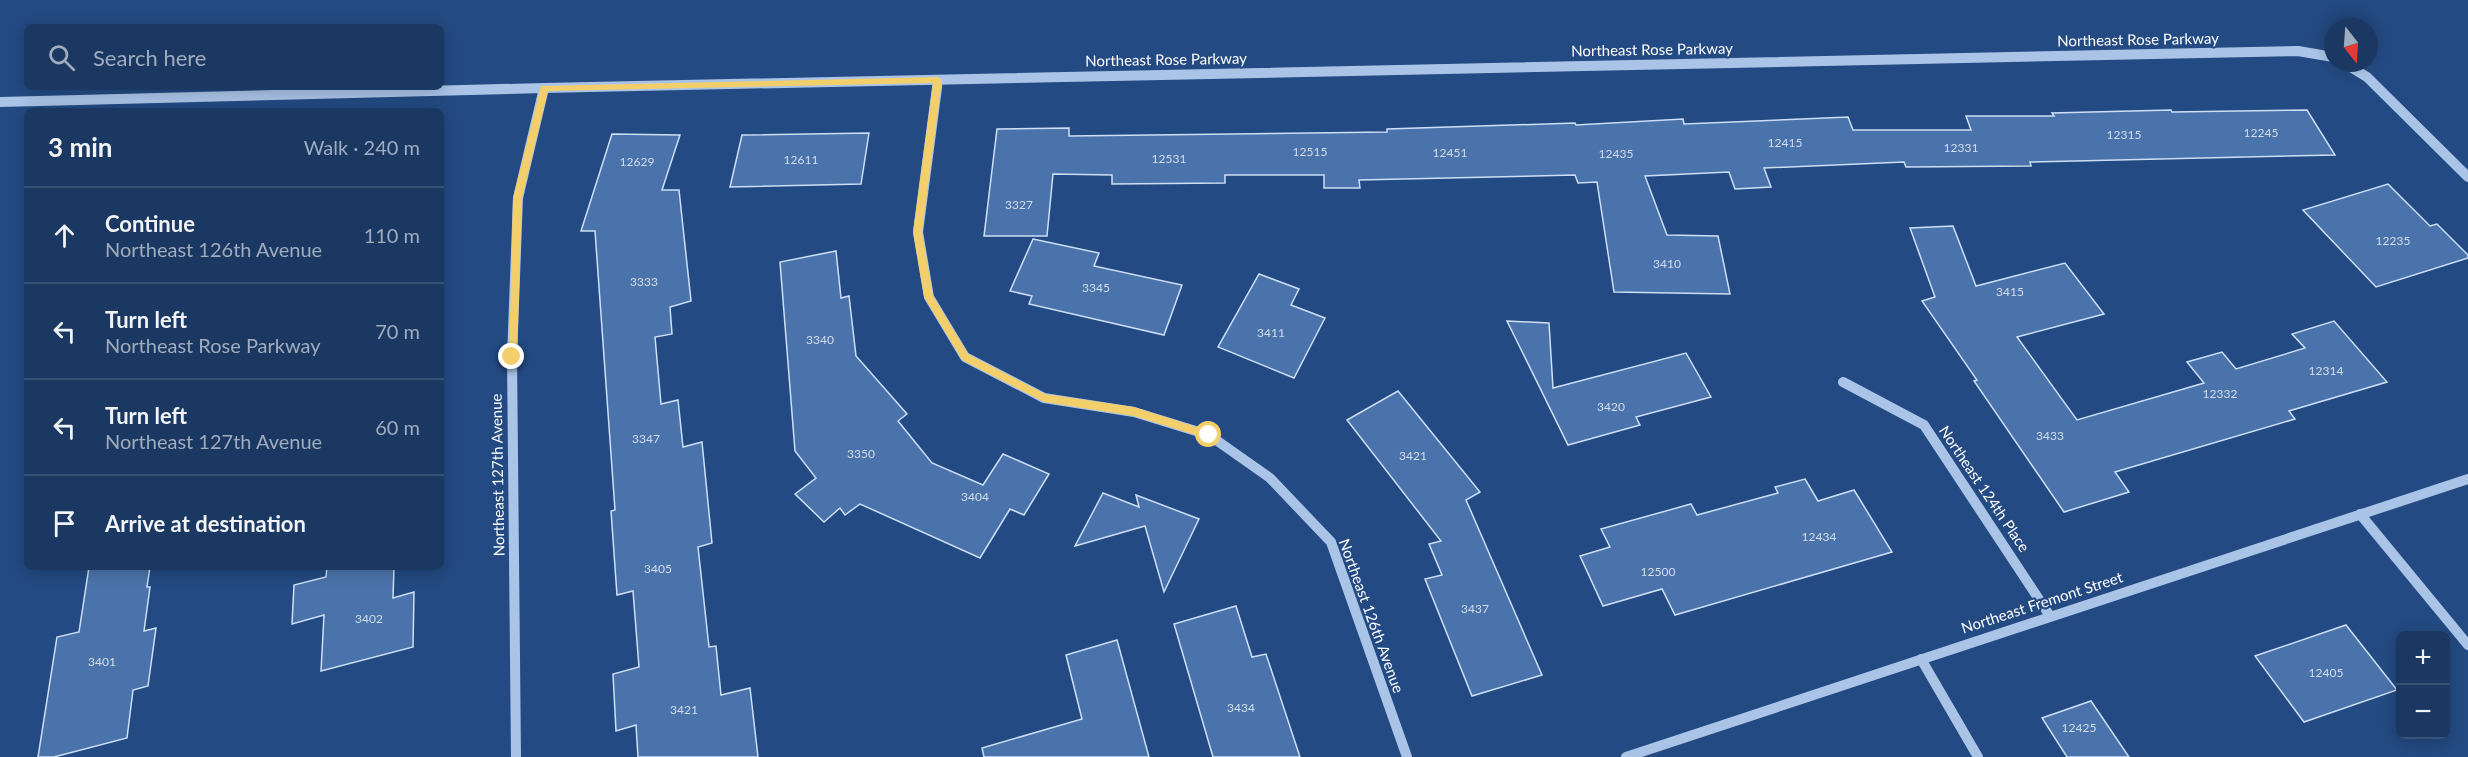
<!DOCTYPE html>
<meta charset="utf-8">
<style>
body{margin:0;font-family:Lato,sans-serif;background:#233f68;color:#f1f3f6}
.controls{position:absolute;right:18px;bottom:18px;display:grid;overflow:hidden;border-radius:9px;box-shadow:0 3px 15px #0003}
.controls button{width:54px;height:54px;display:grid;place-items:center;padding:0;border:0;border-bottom:2px solid #385277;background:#1a3862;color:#f1f3f6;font:30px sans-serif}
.compass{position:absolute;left:2324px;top:18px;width:54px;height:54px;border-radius:50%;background:#1a3862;box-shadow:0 3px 15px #0003;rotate:163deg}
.stop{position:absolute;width:18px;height:18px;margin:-14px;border:4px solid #f3cf6c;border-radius:50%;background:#fff}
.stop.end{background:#f3cf6c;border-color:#fff;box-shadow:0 2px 6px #0008}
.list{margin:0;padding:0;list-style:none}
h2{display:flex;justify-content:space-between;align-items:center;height:78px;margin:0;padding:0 24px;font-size:26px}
h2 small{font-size:20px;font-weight:400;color:#9facbe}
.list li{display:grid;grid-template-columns:39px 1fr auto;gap:18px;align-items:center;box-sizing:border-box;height:96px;padding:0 24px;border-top:2px solid #385277}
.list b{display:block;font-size:22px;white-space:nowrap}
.list p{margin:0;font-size:20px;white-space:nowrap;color:#9facbe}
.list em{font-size:20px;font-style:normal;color:#9facbe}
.icon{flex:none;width:33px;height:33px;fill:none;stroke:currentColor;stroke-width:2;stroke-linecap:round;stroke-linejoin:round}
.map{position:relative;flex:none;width:2468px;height:757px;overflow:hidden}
.search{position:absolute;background:#1a3862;box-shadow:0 3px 15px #0003;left:24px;top:24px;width:420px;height:66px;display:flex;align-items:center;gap:15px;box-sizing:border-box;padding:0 21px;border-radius:9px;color:#9facbe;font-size:22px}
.panel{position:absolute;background:#1a3862;box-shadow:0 3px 15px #0003;left:24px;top:108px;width:420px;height:462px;border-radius:9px}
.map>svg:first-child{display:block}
.building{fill:#4b73ab;stroke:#cddff6;stroke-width:1.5}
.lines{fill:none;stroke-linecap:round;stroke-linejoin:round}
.minor{stroke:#aac4e8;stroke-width:10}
.route{fill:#f3cf6c}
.labels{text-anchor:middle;stroke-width:4.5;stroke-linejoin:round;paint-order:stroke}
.number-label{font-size:12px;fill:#d2dcea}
.street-label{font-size:15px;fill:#fff;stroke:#234a82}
</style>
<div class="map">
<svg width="2468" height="757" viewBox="0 0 2468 757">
<rect width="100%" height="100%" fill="#234a82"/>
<!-- building -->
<g class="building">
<polygon points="2171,110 2172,112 2307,110 2335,155 2030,162 2031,166 1906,167 1904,162 1764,168 1771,187 1735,189 1729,172 1645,176 1667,235 1718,236 1730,294 1614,292 1597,182 1578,183 1575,175 1359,180 1360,188 1324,188 1324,175 1225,175 1225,183 1112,184 1112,175 1053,174 1047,236 984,236 997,129 1069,128 1069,136 1387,132 1387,129 1575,123 1576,125 1683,119 1684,124 1848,117 1853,130 1971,130 1966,116 2054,116 2052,113"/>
<polygon points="869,133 861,184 730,187 742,135"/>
<polygon points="612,134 680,135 662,190 679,190 691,301 670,307 672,334 655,337 661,404 678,400 683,447 702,442 712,543 698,547 709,647 716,646 721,695 750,688 758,757 638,757 636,725 616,731 613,674 639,667 633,591 617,595 611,511 615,510 595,231 581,231"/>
<polygon points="2388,184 2430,226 2437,224 2468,255 2468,258 2376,287 2303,210"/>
<polygon points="1953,226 1976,286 2065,263 2104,314 2017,337 2077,420 2204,383 2187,362 2222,352 2236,369 2305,348 2292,334 2334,321 2387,382 2289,411 2295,419 2115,472 2129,492 2064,512 1974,381 1977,380 1922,301 1935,297 1910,228"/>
<polygon points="1033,239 1099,253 1094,266 1182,285 1164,335 1029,304 1032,296 1010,291"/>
<polygon points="836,251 841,298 849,296 856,356 907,414 898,421 932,463 983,485 1003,454 1049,474 1024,515 1010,509 980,558 860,504 845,515 840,508 824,522 795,494 816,478 795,451 780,262"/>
<polygon points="1259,274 1299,289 1291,305 1325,318 1294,378 1218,347"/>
<polygon points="1507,321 1549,323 1553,388 1686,353 1711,397 1636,417 1640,425 1568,445"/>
<polygon points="1398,391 1480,492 1466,500 1542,675 1472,696 1425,579 1442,575 1429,544 1441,541 1347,420"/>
<polygon points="1805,479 1818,501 1854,490 1892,552 1675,615 1662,589 1603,606 1580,556 1610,547 1601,529 1691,504 1697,515 1778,493 1775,487"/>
<polygon points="1103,493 1139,507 1136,495 1199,519 1164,592 1145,526 1075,546"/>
<polygon points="89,567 150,567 147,587 150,587 144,631 156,628 148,686 133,690 127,738 54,757 38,757 57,637 79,632"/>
<polygon points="327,567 394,567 393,598 414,592 413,647 321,671 324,615 292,624 294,585 326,577"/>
<polygon points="1236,606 1252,657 1266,654 1300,757 1213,757 1174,624"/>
<polygon points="2346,625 2397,690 2304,722 2255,656"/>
<polygon points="1117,640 1149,757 984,757 982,748 1082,719 1066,655"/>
<polygon points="2091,701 2129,757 2067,757 2042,718"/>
</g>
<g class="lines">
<!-- minor -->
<g class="minor">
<polyline points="2344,63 2367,77 2468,177"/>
<polyline points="938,80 918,232 929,297 965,357 1044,398 1134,412 1209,435 1270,478 1331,542 1407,757"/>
<polyline points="0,102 544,88 2298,51 2333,57"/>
<polyline points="1843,382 1924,425 2050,616"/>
<polyline points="2360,514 2468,645"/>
<polyline points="1921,659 1978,757"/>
<polyline points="516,757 512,357 518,198 544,88"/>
<polyline points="1626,757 2468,479"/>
</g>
</g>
<!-- route -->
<polygon class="route" points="938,77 942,80 922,232 933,296 968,354 1045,394 1134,407 1212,432 1212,438 1209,439 1134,416 1044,402 962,360 924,297 913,232 933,83 548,91 522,198 517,357 512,361 509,360 513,198 541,86"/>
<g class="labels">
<!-- number labels -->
<g class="number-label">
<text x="2261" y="137">12245</text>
<text x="2124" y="139">12315</text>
<text x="1785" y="147">12415</text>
<text x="1961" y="152">12331</text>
<text x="1310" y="156">12515</text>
<text x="1450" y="157">12451</text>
<text x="1616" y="158">12435</text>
<text x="1169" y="163">12531</text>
<text x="801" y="164">12611</text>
<text x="637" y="166">12629</text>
<text x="1019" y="209">3327</text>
<text x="2393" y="245">12235</text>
<text x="1667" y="268">3410</text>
<text x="644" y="286">3333</text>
<text x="1096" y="292">3345</text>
<text x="2010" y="296">3415</text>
<text x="1271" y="337">3411</text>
<text x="820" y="344">3340</text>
<text x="2326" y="375">12314</text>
<text x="2220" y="398">12332</text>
<text x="1611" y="411">3420</text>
<text x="2050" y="440">3433</text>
<text x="646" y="443">3347</text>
<text x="861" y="458">3350</text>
<text x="1413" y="460">3421</text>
<text x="975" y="501">3404</text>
<text x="1819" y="541">12434</text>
<text x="658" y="573">3405</text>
<text x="1658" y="576">12500</text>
<text x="1475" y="613">3437</text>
<text x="369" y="623">3402</text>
<text x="102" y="666">3401</text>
<text x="2326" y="677">12405</text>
<text x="1241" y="712">3434</text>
<text x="684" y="714">3421</text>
<text x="2079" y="732">12425</text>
</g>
<!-- street labels -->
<g class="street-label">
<text transform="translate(2138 40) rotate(-1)" y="5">Northeast Rose Parkway</text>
<text transform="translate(1652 50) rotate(-1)" y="5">Northeast Rose Parkway</text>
<text transform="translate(1166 60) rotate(-1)" y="5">Northeast Rose Parkway</text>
<text transform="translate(498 475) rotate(-91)" y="5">Northeast 127th Avenue</text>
<text transform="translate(1984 489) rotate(56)" y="5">Northeast 124th Place</text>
<text transform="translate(2042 603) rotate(-18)" y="5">Northeast Fremont Street</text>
<text transform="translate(1371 616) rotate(70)" y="5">Northeast 126th Avenue</text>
</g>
</g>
</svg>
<div class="controls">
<button>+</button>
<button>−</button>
</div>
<svg class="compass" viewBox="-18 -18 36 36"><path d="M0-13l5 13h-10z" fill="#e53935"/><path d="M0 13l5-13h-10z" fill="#9facbe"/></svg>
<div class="stop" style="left:1209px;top:435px"></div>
<div class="stop end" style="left:512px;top:357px"></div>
<div class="search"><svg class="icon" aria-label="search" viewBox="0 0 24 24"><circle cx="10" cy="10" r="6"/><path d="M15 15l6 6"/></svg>Search here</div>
<section class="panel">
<h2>3 min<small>Walk · 240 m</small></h2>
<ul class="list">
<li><svg class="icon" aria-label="ahead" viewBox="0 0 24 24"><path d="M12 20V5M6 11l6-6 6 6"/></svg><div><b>Continue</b><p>Northeast 126th Avenue</p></div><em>110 m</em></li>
<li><svg class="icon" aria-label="left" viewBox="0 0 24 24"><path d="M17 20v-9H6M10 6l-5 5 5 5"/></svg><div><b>Turn left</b><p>Northeast Rose Parkway</p></div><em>70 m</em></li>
<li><svg class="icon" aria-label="left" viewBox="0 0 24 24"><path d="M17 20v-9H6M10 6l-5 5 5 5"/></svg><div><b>Turn left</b><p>Northeast 127th Avenue</p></div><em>60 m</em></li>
<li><svg class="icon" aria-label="arrive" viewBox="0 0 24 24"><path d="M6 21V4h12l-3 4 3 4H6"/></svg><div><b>Arrive at destination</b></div></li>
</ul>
</section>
</div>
